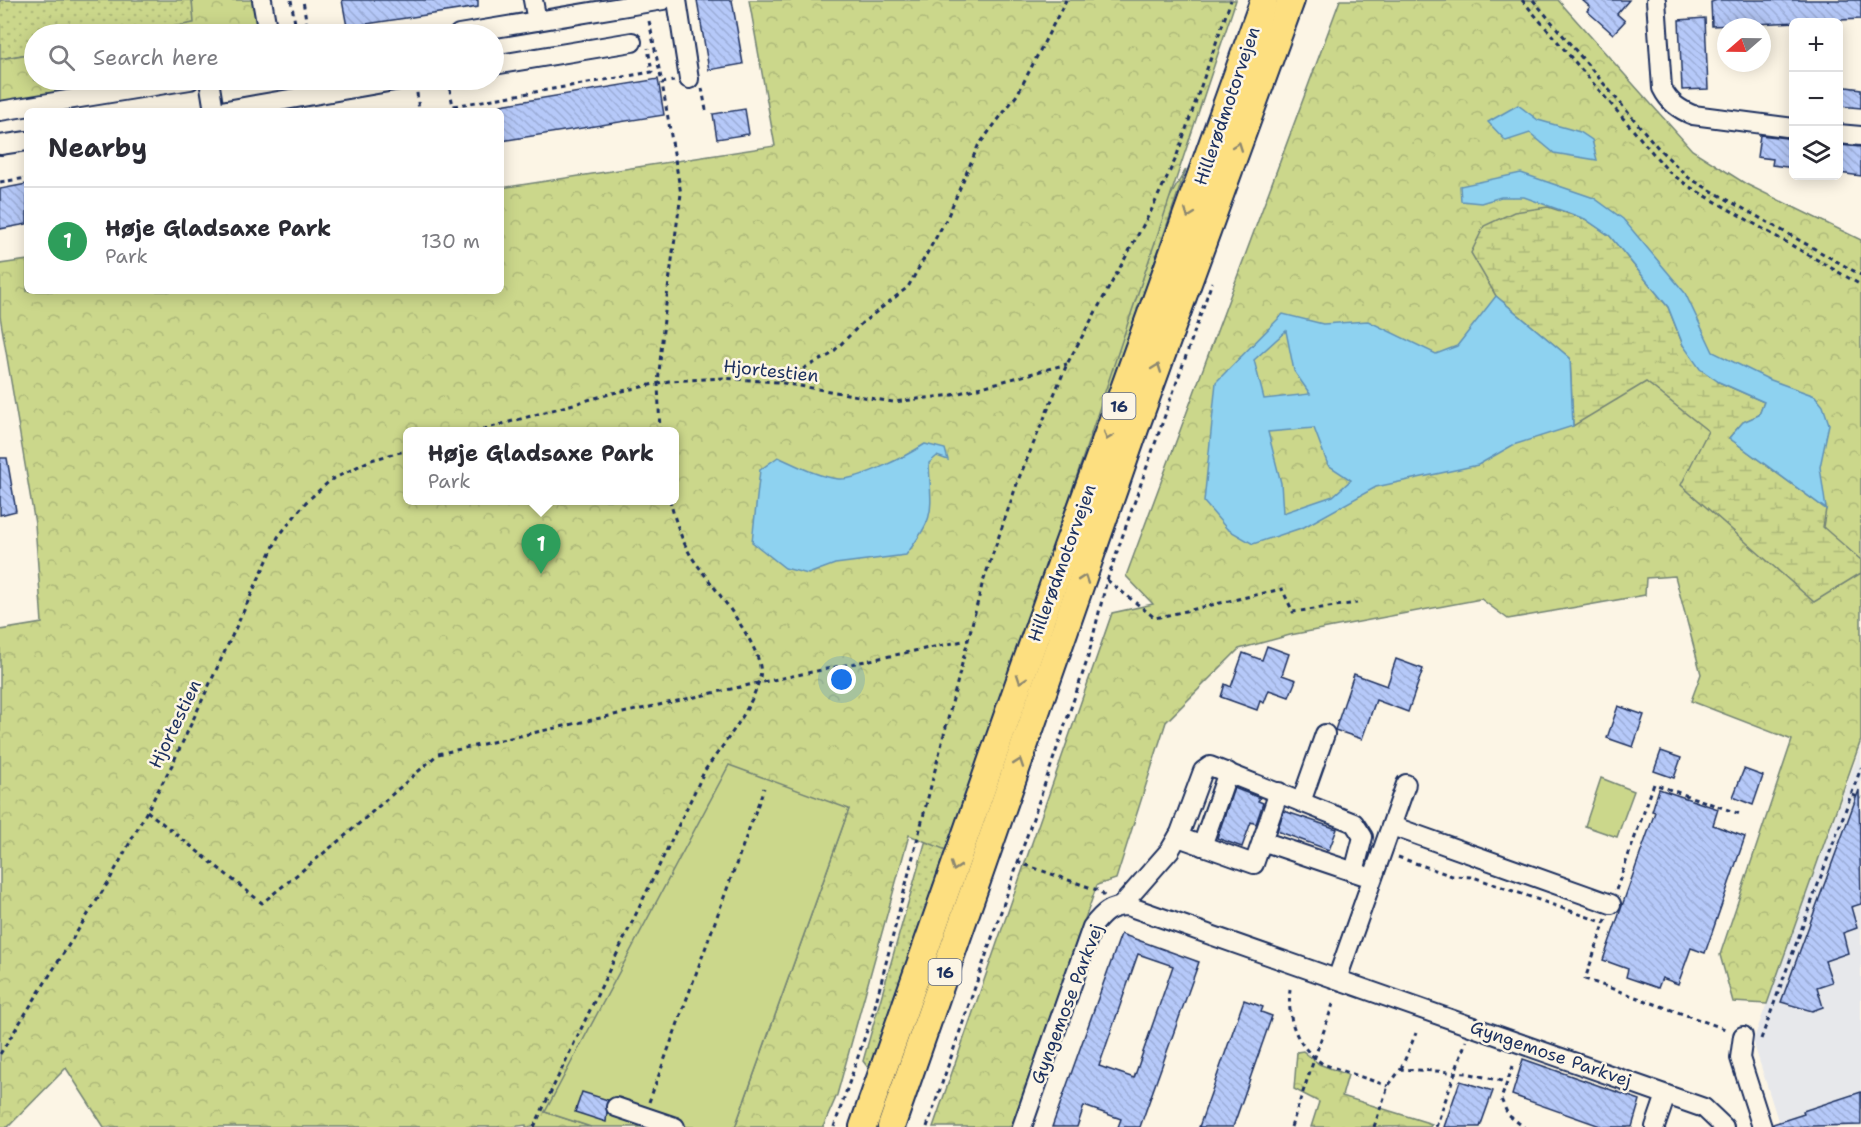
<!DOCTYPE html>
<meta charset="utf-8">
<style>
body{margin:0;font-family:"Shantell Sans",sans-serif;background:#f2f2f3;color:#2b2b33}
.controls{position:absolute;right:18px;top:18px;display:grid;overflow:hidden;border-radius:9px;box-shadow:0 3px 15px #0003}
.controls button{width:54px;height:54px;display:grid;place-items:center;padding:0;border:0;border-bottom:2px solid #e1e1e2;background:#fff;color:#2b2b33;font:30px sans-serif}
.compass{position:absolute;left:1717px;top:18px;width:54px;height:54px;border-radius:50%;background:#fff;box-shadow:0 3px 15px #0003;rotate:250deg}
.you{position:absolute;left:842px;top:680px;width:21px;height:21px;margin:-15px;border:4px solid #fff;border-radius:50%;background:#1a73e8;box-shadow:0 0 0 9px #1a73e833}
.badge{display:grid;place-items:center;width:39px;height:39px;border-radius:50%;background:#7c3aed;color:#fff;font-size:20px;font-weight:700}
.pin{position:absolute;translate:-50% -50px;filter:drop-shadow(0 2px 3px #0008)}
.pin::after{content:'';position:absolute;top:32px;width:21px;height:18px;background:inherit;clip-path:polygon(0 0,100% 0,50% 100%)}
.popup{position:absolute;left:403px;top:427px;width:276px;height:78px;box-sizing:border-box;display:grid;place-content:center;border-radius:9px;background:#fff;filter:drop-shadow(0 2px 4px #0005);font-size:20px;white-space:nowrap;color:#7c7c81}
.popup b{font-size:22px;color:#2b2b33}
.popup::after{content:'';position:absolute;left:50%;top:100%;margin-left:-12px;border:12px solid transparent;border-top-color:#fff}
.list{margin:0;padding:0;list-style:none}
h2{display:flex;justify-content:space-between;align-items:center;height:78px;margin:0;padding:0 24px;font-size:26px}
h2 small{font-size:20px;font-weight:400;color:#7c7c81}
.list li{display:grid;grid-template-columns:39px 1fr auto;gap:18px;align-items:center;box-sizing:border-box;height:108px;padding:0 24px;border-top:2px solid #e1e1e2}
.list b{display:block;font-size:22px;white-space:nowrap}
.list p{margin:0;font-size:20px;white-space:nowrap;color:#7c7c81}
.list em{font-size:20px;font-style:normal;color:#7c7c81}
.icon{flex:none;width:33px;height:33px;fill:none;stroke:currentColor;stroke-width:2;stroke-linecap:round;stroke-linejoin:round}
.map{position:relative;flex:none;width:1861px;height:1127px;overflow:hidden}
.search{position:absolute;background:#fff;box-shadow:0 3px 15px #0003;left:24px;top:24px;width:480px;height:66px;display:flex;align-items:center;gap:15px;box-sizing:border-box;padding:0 21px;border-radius:33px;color:#7c7c81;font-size:22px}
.panel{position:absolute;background:#fff;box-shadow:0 3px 15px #0003;left:24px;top:108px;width:480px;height:186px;border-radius:9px}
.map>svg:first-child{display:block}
.built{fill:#e7e8eb}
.grass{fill:url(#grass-dots);stroke:#738374;stroke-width:1.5}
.forest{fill:url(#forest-crowns);stroke:#738374;stroke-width:1.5;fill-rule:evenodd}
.wetland{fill:url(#wetland-marsh);stroke:#738374;stroke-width:1.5}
.garden{fill:#cbd78b;stroke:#738374;stroke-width:1.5}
.water{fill:#8ed2f0;stroke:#6091b6;stroke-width:1.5;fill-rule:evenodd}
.building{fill:url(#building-back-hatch);stroke:#1b2f5e;stroke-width:1.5;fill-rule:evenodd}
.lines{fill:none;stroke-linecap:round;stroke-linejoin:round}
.minor-casing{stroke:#1b2f5e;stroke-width:22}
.highway-casing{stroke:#1b2f5e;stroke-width:30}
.path{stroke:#1b2f5e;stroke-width:3;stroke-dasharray:4.5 4.5;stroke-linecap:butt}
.minor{stroke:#fcf5e5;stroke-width:18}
.highway{stroke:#fddf80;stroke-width:26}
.oneway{stroke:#8c876f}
.labels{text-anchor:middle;stroke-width:5;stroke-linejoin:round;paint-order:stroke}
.shield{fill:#fcf5e5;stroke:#5e6a86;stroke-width:1.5}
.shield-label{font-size:16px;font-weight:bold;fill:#1b2f5e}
.street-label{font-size:18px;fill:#1b2f5e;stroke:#fcf5e5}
</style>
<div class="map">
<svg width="1861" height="1127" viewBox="0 0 1861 1127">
<defs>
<pattern id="grass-dots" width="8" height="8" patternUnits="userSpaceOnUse" patternTransform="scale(1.5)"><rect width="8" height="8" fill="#cbd78b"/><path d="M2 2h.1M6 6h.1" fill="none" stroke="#aeb97a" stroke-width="1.8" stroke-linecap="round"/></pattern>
<pattern id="forest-crowns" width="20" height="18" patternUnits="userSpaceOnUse" patternTransform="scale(1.5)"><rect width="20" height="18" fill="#cbd78b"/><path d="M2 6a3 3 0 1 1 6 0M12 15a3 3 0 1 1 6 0" fill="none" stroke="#aeb97a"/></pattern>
<pattern id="wetland-marsh" width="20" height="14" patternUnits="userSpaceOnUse" patternTransform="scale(1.5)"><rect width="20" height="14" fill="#cbd78b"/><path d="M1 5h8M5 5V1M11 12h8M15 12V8" fill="none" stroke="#aeb97a"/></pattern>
<pattern id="building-back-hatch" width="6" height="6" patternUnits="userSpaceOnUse" patternTransform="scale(1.5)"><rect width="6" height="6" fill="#b6c9f9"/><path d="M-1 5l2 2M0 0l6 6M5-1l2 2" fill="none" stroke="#9cadd8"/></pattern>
</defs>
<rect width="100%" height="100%" fill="#fcf5e5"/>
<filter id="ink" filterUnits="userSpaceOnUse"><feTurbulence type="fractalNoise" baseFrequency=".0167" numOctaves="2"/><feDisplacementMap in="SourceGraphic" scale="12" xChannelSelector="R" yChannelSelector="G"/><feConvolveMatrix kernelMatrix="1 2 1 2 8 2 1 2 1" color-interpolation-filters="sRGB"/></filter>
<g filter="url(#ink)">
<!-- built -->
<polygon class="built" points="1861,746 1861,1127 1780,1127 1753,1041"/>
<!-- grass -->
<g class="grass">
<polygon points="0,0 192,0 195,23 133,34 34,34 34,53 0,59"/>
<polygon points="1186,169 1006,701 944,876 869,1069 863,1061 937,801 1094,330"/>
</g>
<!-- forest -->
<g class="forest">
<polygon points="192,0 257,0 262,34 133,34 194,23"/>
<path d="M749 0H1236L951 852 909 835 837 1095 823 1127H735L849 809 545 1112 591 1127H526V1125L512 1127H104L66 1068 8 1127H0V630L42 623 35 524 0 316V264L27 260V291H501V188L775 146ZM408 432H674V500H408Z"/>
<polygon points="1340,0 1558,0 1692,150 1746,184 1861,240 1861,740 1767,1004 1733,1002 1720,955 1792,740 1691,701 1701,674 1675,576 1646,578 1645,595 1508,619 1481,599 1290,635 1239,649 1166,722 1116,879 1097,885 1011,1127 933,1127 1112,613 1153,604 1126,576"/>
<polygon points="34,53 34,80 128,80 0,103 0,59"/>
<polygon points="1303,1051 1319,1064 1348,1075 1342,1096 1432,1124 1430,1127 1311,1127 1319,1102 1294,1089 1297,1052"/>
</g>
<!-- wetland -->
<polygon class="wetland" points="1548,207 1585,219 1610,236 1668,307 1683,345 1719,382 1764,402 1759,415 1743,422 1729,438 1826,509 1823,527 1861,560 1861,573 1814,602 1681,485 1708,431 1646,382 1573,426 1570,358 1496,296 1471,253 1484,226 1514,212"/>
<!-- garden -->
<g class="garden">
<polygon points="729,765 849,809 735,1127 591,1127 545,1112"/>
<polygon points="1601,778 1634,791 1617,837 1585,826"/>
</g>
<!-- water -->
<g class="water">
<polygon points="1518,105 1538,120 1580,132 1592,140 1597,160 1554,153 1530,133 1506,141 1488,122"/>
<polygon points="1521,173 1594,198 1623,219 1685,293 1713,352 1768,379 1815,396 1823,406 1829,424 1820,467 1826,509 1729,438 1743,422 1759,415 1764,402 1719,382 1700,369 1683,345 1668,307 1610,236 1585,219 1524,197 1501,197 1481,203 1461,201 1460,186"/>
<path d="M1496 296 1570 358 1573 426 1513 445 1478 465 1376 487 1304 527 1253 544 1227 529 1204 502 1216 382 1283 314 1323 324 1368 321 1436 354 1457 346ZM1286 331 1294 371 1310 394 1264 399 1254 360ZM1314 428 1328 465 1351 480 1333 496 1283 513 1281 483 1268 432Z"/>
<path d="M925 444 945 449 948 460 937 456 929 463C931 513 937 514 906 555L835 564 808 574 785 568 752 542 760 470 778 457C796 465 818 477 839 479 860 480 906 456 925 444Z"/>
</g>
<!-- building -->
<g class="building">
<polygon points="342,0 478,0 478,7 347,27"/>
<polygon points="697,0 732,0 743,64 709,70"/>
<polygon points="1582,0 1629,0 1617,14 1625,21 1613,34 1587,11 1590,7"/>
<polygon points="1717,0 1861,0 1861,19 1712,26 1711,2"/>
<polygon points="1705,18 1708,89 1682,90 1679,20"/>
<polygon points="658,79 664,115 501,141 501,105"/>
<polygon points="1839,86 1861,89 1861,108 1839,106"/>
<polygon points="745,109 749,134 717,139 713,114"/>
<polygon points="1760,135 1794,139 1794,168 1772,165 1773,159 1757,157"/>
<polygon points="1839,145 1861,147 1861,176 1839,173"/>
<polygon points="27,184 27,224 0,229 0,189"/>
<polygon points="0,458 7,458 16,511 0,515"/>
<polygon points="1267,646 1289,654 1282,675 1296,680 1289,697 1269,690 1264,703 1260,701 1257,710 1221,697 1225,684 1231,687 1243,653 1262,660"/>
<polygon points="1396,659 1423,669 1408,712 1376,700 1362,739 1335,730 1354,674 1387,686"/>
<polygon points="1618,706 1644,715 1633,747 1607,738"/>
<polygon points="1661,751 1681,758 1674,778 1654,771"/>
<polygon points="1744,769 1763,776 1753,805 1733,797"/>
<polygon points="1234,788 1260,798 1258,801 1263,803 1256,824 1251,822 1242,847 1217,838"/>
<polygon points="1659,789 1718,809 1713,825 1745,837 1705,953 1691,948 1678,984 1662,978 1658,988 1626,977 1628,969 1603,960 1655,812 1652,811"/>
<polygon points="1859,790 1861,904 1851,907 1857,928 1843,933 1848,953 1825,961 1832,982 1817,987 1823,1007 1812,1011 1781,1002"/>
<polygon points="1284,811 1337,829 1329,850 1277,831"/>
<path d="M1121 934 1199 962 1140 1127H1118L1121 1119 1084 1106 1077 1127H1052ZM1138 954 1173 966 1134 1078 1099 1066Z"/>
<polygon points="1244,1000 1263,1007 1261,1012 1272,1016 1233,1127 1199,1127"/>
<polygon points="1523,1059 1640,1100 1632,1127 1603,1127 1512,1095"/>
<polygon points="1460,1081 1493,1091 1480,1127 1444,1127"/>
<polygon points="582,1092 608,1100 606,1122 575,1112"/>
<polygon points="1861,1092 1861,1125 1773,1127 1773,1124 1804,1114 1803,1111"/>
</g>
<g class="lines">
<defs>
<g id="minor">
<polyline points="262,0 268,34"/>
<polyline points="533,0 537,21"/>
<polyline points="677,0 689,79"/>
<path d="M1656 0 1662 88C1669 102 1678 109 1693 115L1794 128"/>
<polyline points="459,34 663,0"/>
<polyline points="494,65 632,42"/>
<polyline points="209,80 214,111"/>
<polyline points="0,111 190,80"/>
<polyline points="221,111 400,80"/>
<polyline points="1838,134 1861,136"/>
<polyline points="0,145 27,141"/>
<polyline points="1301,802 1325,734"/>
<polyline points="1392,826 1611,904"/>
<polyline points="1178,837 1254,864 1279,792"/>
<polyline points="1262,841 1363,875"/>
<polyline points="1202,846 1228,772"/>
<polyline points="1121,906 1170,850 1180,833 1203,771 1210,766 1354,823 1363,837 1354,872"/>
<polyline points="1337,979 1406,784"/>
<polyline points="1743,1036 1740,1058 1762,1127"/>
<polyline points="616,1107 675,1127"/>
<path d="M1022 1127 1092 927C1103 913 1110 906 1128 906L1704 1108 1724 1127"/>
<polyline points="1655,1127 1666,1095"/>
</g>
<g id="highway">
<polyline points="863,1127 1053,586 1264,0"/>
<polyline points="891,1127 1137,423 1291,0"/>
</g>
</defs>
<!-- minor casing -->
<use href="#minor" class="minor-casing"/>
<!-- highway casing -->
<use href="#highway" class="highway-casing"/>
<!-- path -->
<g class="path">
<polyline points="291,0 296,29"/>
<polyline points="1522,0 1669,172 1690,187 1861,285"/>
<polyline points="1533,0 1659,149 1689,178 1861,275"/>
<polyline points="649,21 662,83 674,81"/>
<polyline points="297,34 296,29 307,27 303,0"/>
<polyline points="448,80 453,106 652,72 648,48"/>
<polyline points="416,84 419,111"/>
<polyline points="702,88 706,110"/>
<polyline points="0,182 27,178"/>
<polyline points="779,381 830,355 861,324 908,287 947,218 978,146 1017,95 1066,0"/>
<polyline points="474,432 613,393 669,381 723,378 777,382 893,402 952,395 1067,364"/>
<polyline points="660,432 658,384 664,319 681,194 662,83"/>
<polyline points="1107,580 1155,618 1282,589 1293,612 1357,603"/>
<polyline points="1852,795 1861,798"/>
<polyline points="147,811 262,903 346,835 438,754 758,683 968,640"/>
<polyline points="1398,857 1452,876 1473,877 1605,923"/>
<polyline points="1017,862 1100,891 1104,896"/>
<polyline points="1616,890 1654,784 1740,814"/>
<polyline points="1606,919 1585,979 1728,1030"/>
<path d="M1290 989C1287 1020 1296 1046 1323 1064L1388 1086"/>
<polyline points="1761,1039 1861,768"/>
<polyline points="0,1054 109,881 172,765 278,537 306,502 331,480 371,460 408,450"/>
<polyline points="1513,1066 1501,1099 1508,1115 1524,1127"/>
<polyline points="1401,1069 1416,1033"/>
<polyline points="649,1102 764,788"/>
<path d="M534 1127 705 770C724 744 752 709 760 677 767 649 707 580 691 556 682 541 674 518 670 500"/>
<polyline points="834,1127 874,1010 982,585 1019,478 1067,364 1151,211 1176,158 1231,0"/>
<polyline points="927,1127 1087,661 1107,580 1212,282"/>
<polyline points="1291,1127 1333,1004"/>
<polyline points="1374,1127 1388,1086 1401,1069 1467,1073 1506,1082"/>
<polyline points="1436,1127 1466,1041"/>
</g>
<!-- minor -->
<use href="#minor" class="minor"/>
<!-- highway -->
<use href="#highway" class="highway"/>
</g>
<!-- one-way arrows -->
<defs><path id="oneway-chevron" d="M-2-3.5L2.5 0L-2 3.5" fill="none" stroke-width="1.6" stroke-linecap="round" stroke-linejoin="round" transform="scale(1.5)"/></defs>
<g class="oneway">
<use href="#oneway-chevron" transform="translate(1238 146) rotate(-70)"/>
<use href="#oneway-chevron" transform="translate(1189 214) rotate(110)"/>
<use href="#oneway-chevron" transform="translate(1157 368) rotate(-70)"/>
<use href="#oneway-chevron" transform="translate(1108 436) rotate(110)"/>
<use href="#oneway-chevron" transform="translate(1084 579) rotate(-71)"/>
<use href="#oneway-chevron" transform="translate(1021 679) rotate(109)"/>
<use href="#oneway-chevron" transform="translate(1019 763) rotate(-71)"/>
<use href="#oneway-chevron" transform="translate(955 867) rotate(109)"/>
</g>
</g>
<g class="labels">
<!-- shield labels -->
<g class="shield">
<rect x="1102.5" y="393" width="33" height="26" rx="4.5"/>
<rect x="928.5" y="959" width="33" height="26" rx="4.5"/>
</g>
<g class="shield-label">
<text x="1119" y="412">16</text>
<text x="945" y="978">16</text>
</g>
<!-- street labels -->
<g class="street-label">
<text transform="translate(1227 106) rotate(-71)" y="6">Hillerødmotorvejen</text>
<text transform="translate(771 371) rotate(6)" y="6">Hjortestien</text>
<text transform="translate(1062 563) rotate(-70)" y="6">Hillerødmotorvejen</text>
<text transform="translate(175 724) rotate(-64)" y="6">Hjortestien</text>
<text transform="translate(1067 1004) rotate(-69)" y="6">Gyngemose Parkvej</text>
<text transform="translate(1551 1054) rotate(19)" y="6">Gyngemose Parkvej</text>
</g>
</g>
</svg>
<div class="controls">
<button>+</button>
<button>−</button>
<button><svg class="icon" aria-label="layers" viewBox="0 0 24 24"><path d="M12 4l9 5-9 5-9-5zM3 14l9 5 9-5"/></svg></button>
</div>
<svg class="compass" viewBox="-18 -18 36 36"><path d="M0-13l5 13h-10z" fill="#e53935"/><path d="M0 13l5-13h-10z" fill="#7c7c81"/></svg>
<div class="you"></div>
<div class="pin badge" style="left:541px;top:574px;background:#2e9e5b">1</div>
<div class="popup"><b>Høje Gladsaxe Park</b>Park</div>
<div class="search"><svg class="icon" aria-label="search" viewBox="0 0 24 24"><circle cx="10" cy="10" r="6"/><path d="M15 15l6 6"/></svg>Search here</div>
<section class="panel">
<h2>Nearby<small></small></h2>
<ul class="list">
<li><span class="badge" style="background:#2e9e5b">1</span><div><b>Høje Gladsaxe Park</b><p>Park</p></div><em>130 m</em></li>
</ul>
</section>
</div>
